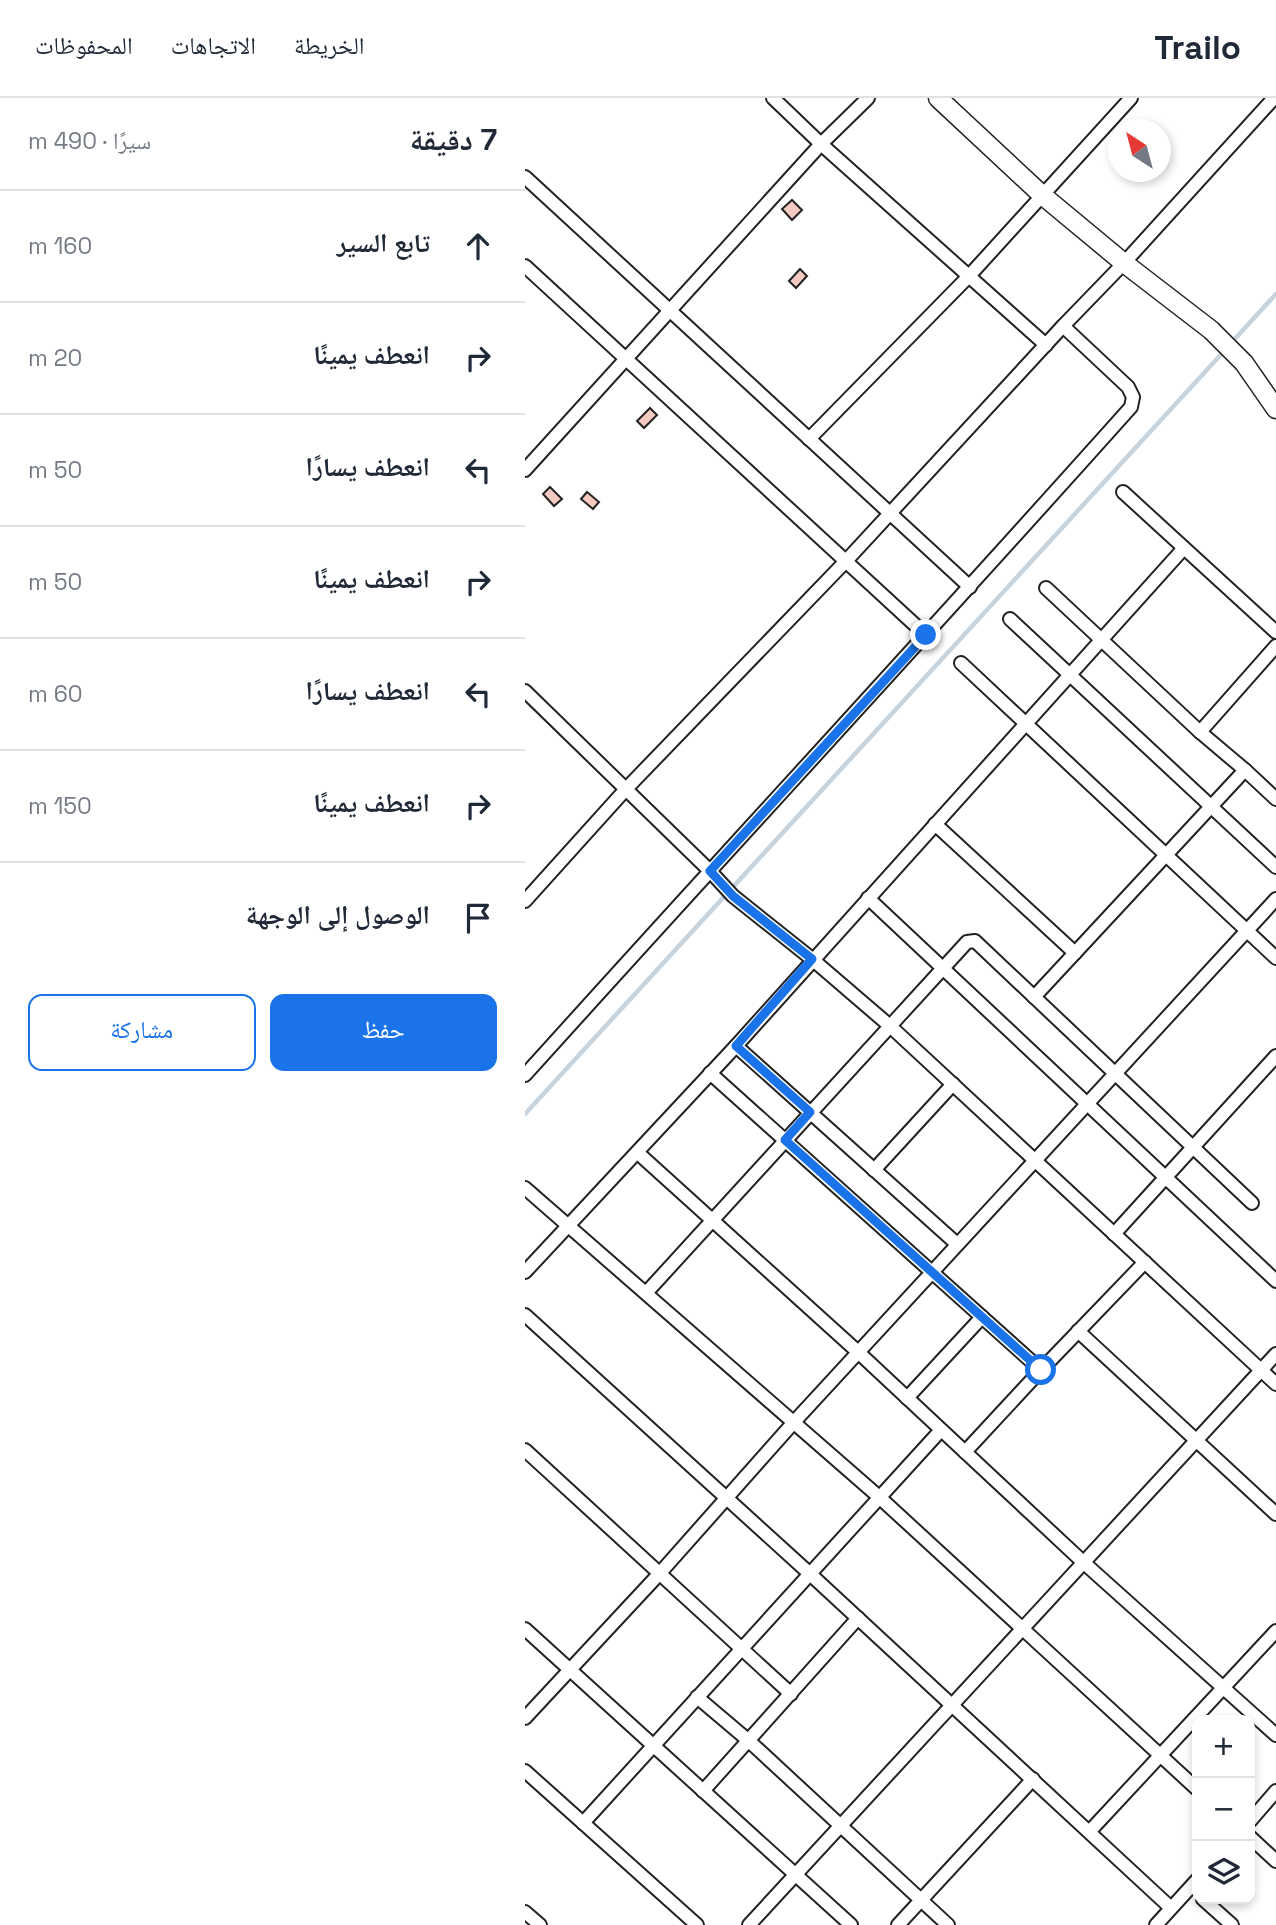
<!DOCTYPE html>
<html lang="ar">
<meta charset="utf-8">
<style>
body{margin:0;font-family:"Space Grotesk","Noto Naskh Arabic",sans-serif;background:#f2f2f3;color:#1f2937;direction:rtl}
.controls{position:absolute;right:21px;bottom:21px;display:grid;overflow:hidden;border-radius:14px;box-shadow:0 4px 10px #0003}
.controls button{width:63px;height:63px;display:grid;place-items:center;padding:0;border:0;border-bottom:2px solid #e0e1e3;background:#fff;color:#1f2937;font:35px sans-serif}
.compass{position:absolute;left:583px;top:21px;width:63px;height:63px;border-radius:50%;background:#fff;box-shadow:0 4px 10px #0003;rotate:324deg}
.stop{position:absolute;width:21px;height:21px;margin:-16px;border:5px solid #1a73e8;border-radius:50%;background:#fff}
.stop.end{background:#1a73e8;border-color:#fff;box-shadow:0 2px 7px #0008}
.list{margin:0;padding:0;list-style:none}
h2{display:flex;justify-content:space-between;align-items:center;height:91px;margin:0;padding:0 28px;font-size:30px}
h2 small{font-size:23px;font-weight:400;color:#747a83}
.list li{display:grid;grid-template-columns:46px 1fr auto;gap:21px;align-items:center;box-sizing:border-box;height:112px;padding:0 28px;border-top:2px solid #e0e1e3}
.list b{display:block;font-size:26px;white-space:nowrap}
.list em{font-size:23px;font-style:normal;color:#747a83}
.actions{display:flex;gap:14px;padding:21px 28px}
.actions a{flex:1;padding:16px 0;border:2px solid #1a73e8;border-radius:14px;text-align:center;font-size:24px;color:#1a73e8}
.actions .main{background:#1a73e8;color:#fff}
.icon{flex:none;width:38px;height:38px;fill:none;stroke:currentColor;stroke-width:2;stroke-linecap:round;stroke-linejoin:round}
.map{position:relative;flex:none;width:751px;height:1827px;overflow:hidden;direction:ltr}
header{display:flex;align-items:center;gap:42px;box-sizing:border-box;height:98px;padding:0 35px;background:#fff;border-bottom:2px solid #e0e1e3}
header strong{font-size:33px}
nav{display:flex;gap:38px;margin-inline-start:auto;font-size:24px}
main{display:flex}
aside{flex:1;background:#fff}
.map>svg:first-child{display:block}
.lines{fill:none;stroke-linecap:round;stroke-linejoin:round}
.stream{stroke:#c7d3dd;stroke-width:4.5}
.building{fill:#f3c9c0;stroke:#222;stroke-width:2}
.street-casing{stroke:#222;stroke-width:16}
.secondary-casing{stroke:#222;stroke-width:21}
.street{stroke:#fff;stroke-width:12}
.secondary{stroke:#fff;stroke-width:18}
.route{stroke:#1a73e8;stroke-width:9}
</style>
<header>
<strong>Trailo</strong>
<nav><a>الخريطة</a><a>الاتجاهات</a><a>المحفوظات</a></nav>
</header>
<main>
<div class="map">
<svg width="751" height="1827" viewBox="0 0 751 1827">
<rect width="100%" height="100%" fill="#fff"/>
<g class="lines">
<!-- stream -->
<g class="stream">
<polyline points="707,244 751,196"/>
<polyline points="0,1016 701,251"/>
</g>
</g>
<!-- building -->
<g class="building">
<polygon points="267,102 277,112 267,122 257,111"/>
<polygon points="275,171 282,178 271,190 264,183"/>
<polygon points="125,310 132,317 119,330 112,323"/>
<polygon points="25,389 37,401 29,408 18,396"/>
<polygon points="62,394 74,404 68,411 56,401"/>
</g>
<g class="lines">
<defs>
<g id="street">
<polyline points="248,0 296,46 521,247"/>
<polyline points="0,79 445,489"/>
<polyline points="0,168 401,537"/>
<polyline points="284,341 444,178 606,0"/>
<polyline points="0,372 296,46 343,0"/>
<polyline points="598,394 751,534"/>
<polyline points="521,490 675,634 720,672 751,701"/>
<polyline points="485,521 751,769"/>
<polyline points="436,565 751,860"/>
<polyline points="0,593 185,773 208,798 287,861 365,928 751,1286"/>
<polyline points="675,634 751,548"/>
<polyline points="410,726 550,855"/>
<polyline points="343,800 751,1183"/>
<polyline points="0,803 101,691 321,463 538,228 599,165 749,0"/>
<polyline points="509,899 720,672"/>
<polyline points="211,948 432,1146"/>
<polyline points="185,975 516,1272"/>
<path d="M0 977C201 754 406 533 606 309L608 299 603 289 538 228"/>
<polyline points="113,1055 333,1254 558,1464 751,1637"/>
<polyline points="349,1072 428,986"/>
<polyline points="0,1090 353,1398 672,1691"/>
<polyline points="589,1136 751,958"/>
<polyline points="0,1174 211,948 659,450"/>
<polyline points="121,1195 442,844 450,843 727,1105"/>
<polyline points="0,1217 284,1475 646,1810"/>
<polyline points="553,1233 751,1416"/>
<polyline points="382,1300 457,1219"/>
<polyline points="0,1352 266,1596"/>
<polyline points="440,1354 516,1272 620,1164"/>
<polyline points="0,1531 326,1827"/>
<polyline points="172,1599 224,1643 423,1827"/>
<polyline points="0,1620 135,1475 269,1324 751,801"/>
<polyline points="0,1673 172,1827"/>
<polyline points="178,1693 333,1520"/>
<polyline points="725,1723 751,1693"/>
<polyline points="58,1725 416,1332"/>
<polyline points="565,1733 751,1533"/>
<polyline points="725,1739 751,1763"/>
<polyline points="678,1801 707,1827"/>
<polyline points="0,1814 15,1827"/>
<polyline points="224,1827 751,1256"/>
<polyline points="373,1827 508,1681"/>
<polyline points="631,1827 672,1782"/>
</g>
<polyline id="secondary" points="413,0 517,97 599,165 686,232 719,265 751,311"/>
</defs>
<!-- street casing -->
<use href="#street" class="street-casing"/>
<!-- secondary casing -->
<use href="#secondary" class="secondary-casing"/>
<!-- street -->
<use href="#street" class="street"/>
<!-- secondary -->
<use href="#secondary" class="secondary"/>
</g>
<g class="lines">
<!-- route -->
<polyline class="route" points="401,537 185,773 208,798 287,861 211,948 285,1014 260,1042 516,1272"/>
</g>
</svg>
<div class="controls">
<button>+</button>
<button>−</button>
<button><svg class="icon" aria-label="layers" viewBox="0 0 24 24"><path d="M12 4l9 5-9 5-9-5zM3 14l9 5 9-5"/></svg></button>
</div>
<svg class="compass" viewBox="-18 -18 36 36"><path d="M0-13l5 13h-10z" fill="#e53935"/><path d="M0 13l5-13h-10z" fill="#747a83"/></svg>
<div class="stop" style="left:516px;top:1272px"></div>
<div class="stop end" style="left:401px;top:537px"></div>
</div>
<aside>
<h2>7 دقيقة<small>سيرًا · 490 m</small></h2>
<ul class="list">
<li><svg class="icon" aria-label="ahead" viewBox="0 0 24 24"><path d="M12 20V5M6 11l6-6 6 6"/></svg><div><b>تابع السير</b></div><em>160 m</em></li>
<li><svg class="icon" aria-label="right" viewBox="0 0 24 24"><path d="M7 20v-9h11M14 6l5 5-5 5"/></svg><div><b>انعطف يمينًا</b></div><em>20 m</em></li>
<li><svg class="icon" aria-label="left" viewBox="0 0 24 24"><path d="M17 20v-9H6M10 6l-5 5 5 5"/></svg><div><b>انعطف يسارًا</b></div><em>50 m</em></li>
<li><svg class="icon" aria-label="right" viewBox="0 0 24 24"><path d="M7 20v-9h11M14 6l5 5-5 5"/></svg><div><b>انعطف يمينًا</b></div><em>50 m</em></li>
<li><svg class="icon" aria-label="left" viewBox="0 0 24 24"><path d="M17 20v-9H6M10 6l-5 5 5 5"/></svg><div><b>انعطف يسارًا</b></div><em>60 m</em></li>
<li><svg class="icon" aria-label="right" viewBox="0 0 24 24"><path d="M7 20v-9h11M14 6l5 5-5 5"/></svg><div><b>انعطف يمينًا</b></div><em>150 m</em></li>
<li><svg class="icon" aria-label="arrive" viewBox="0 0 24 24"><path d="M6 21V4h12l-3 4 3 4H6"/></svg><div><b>الوصول إلى الوجهة</b></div></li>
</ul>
<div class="actions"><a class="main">حفظ</a><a>مشاركة</a></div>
</aside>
</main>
